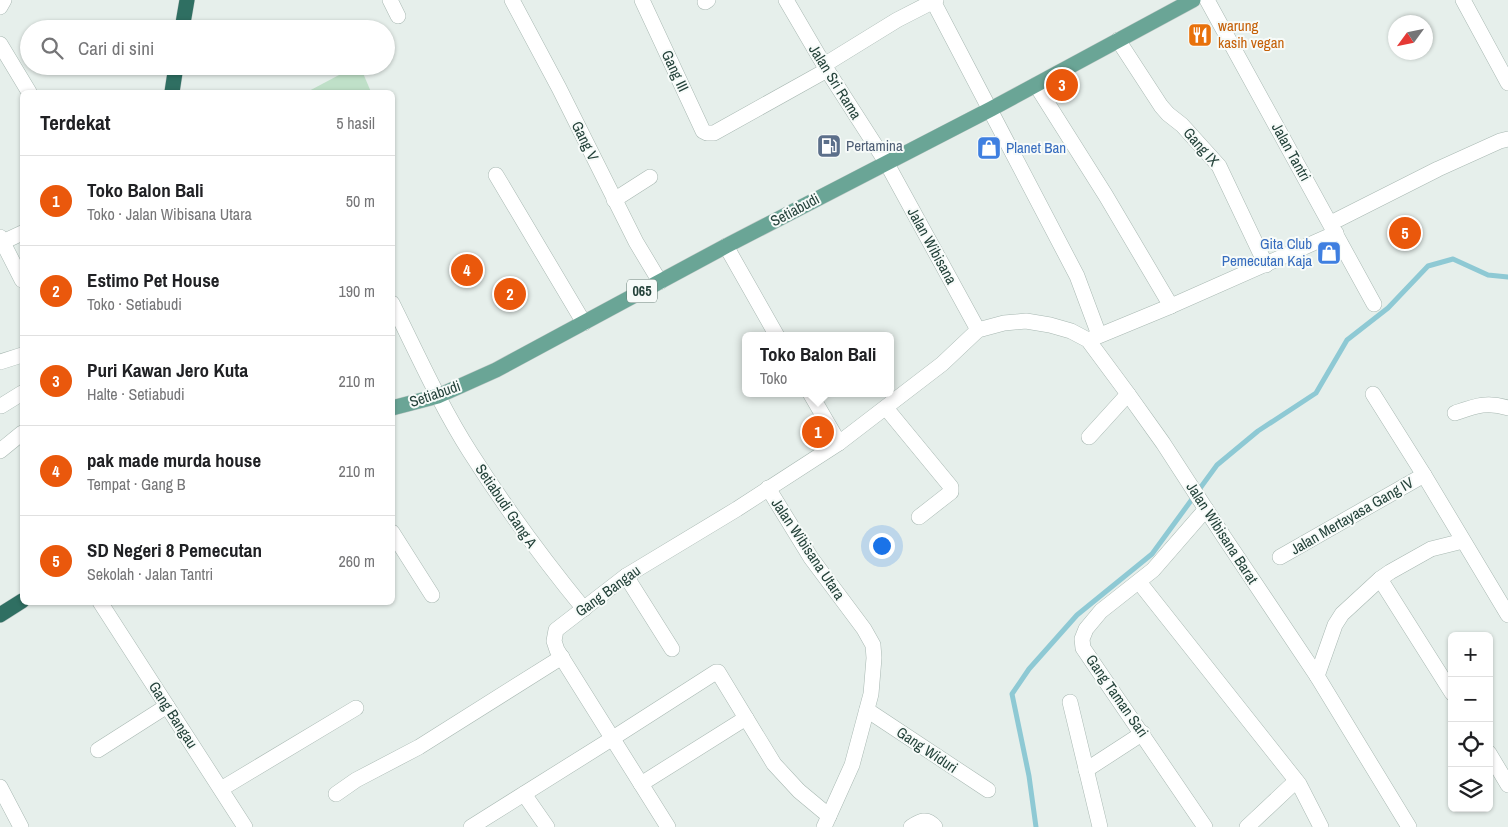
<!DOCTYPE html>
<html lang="id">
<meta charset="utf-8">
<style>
body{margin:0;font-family:"Archivo Narrow",sans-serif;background:#f2f2f2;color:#202124}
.controls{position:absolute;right:15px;bottom:15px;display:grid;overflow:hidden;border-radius:8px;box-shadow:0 1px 4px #0004}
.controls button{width:45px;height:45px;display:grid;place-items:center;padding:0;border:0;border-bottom:1px solid #e0e0e0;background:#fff;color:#202124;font:25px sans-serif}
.compass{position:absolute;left:1388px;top:15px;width:45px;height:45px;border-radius:50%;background:#fff;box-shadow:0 1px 4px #0004;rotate:237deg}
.you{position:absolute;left:881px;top:545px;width:18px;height:18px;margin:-12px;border:4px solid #fff;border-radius:50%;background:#1a73e8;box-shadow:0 0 0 8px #1a73e833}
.badge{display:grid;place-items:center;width:32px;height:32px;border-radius:50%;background:#ea580c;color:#fff;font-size:16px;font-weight:700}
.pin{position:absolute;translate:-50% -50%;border:2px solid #fff;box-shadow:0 1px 5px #0006}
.popup{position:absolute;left:742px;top:332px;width:152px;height:65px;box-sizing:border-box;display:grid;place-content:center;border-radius:8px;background:#fff;filter:drop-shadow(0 1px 4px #0005);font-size:16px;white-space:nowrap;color:#757577}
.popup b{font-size:19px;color:#202124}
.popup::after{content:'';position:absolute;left:50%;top:100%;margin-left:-10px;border:10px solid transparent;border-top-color:#fff}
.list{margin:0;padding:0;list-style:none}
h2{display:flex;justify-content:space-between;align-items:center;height:65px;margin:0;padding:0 20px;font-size:21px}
h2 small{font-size:16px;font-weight:400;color:#757577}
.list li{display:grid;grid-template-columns:32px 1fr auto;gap:15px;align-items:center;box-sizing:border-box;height:90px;padding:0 20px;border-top:1px solid #e0e0e0}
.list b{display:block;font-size:19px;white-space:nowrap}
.list p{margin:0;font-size:16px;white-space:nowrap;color:#757577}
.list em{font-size:16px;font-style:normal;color:#757577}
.icon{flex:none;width:28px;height:28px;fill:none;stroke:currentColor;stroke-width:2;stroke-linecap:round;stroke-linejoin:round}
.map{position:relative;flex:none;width:1508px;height:827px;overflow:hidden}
.search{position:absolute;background:#fff;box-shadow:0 1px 4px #0004;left:20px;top:20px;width:375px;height:55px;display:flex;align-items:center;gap:12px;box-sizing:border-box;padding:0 18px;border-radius:28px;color:#757577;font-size:19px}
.panel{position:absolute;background:#fff;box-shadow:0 1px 4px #0004;left:20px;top:90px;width:375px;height:515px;border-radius:8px}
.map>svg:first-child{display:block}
.green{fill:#bfe0c8}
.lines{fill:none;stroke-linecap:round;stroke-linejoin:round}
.stream{stroke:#8ec9d4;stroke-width:5}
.street-casing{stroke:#a8b8b2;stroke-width:16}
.primary-casing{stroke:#c2cac8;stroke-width:16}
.highway-casing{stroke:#c2cac8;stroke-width:16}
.street{stroke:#fff;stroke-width:15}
.primary{stroke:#6aa596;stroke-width:15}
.highway{stroke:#2f6f62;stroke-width:15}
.labels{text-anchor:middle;stroke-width:4;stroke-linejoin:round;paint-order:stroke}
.shield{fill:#f7fbf9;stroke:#637a73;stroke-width:1}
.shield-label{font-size:14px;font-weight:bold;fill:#24423a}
.food-label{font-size:15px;fill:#c56008;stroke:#f7fbf9;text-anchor:start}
.street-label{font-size:15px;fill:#24423a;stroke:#f7fbf9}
.service-label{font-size:15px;fill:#4e5e75;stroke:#f7fbf9;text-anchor:start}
.shop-label{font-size:15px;fill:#366cbe;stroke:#f7fbf9;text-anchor:start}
</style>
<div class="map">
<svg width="1508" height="827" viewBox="0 0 1508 827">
<rect width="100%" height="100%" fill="#e6efeb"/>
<!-- green -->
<polygon class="green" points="356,66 360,66 371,92 307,92"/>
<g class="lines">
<!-- stream -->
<polyline class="stream" points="1036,827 1029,776 1012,694 1029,669 1077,615 1152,554 1217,465 1258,431 1316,393 1347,340 1388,308 1428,266 1453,259 1488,275 1508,277"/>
<defs>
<g id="street">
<polyline points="390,0 398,16"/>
<polyline points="512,0 559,88 636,242 660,282"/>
<polyline points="642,0 703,131 707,133 714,133 827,70"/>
<polyline points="786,0 827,70 886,162 978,330"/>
<polyline points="1207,0 1374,304"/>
<polyline points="1463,0 1508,83"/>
<polyline points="933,1 1077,276 1099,335"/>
<polyline points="705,2 708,0"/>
<polyline points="0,7 4,0"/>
<polyline points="1118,40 1161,106 1168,114 1182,125 1219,166 1266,265"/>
<polyline points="0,44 29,92"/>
<polyline points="824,65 897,20 936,0"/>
<polyline points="1036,85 1106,196 1171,306"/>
<polyline points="496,175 584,323"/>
<polyline points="614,200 650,177"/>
<polyline points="1331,223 1438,169 1500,141 1508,139"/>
<polyline points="0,237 22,280"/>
<polyline points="3,242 22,233"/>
<polyline points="726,246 777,336"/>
<path d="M392 303C417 353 440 405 470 452 505 507 543 559 584 609"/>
<polyline points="1091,339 1171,306 1336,233"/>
<polyline points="0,362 22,355"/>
<polyline points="810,393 839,443"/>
<polyline points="1373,394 1424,475 1508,615"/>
<polyline points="1,406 22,393"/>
<polyline points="886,408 951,487 951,492 919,517"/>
<path d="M1455 413C1475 406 1487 401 1508 408"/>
<polyline points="1089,437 1128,394"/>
<polyline points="0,451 22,433"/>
<polyline points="768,488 811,558 864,629 873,645 874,658 871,694 852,765 824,827"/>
<polyline points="392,532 432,595"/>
<polyline points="1280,557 1424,475"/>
<polyline points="626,576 672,649"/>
<polyline points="1380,579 1452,693"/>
<polyline points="1139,582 1299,784 1321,827"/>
<polyline points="100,602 245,827"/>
<polyline points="1317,676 1335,625 1342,614 1380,579 1390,572 1431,549 1463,541"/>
<polyline points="1070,702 1100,827"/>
<polyline points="867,710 988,790"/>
<polyline points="98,750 167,706"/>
<polyline points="1489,753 1508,785"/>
<polyline points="1086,770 1143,733"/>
<polyline points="641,784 746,718"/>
<polyline points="0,787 21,827"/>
<polyline points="221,789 356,708"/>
<polyline points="336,794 356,780 419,747 562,657"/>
<polyline points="524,794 547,827"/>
<polyline points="471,827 613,738 716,672 718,672 774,764 799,791 829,816"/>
<polyline points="668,827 557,650 554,641 556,630 626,576 737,509 839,443 942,364 978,330 1004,323 1026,321 1050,325 1071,331 1088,340 1128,394 1163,443 1224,537 1317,676 1409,827"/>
<path d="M911 827C920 821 927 817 935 827"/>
<polyline points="1205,827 1083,648 1082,639 1086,629 1101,611 1153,570 1206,509"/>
<polyline points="1247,827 1296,781"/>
</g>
<polyline id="primary" points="392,408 438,396 496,370 726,246 991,109 1193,0"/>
<g id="highway">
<polyline points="182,29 187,0"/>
<polyline points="172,92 176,66"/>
<polyline points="0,615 22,601"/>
</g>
</defs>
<!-- street casing -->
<use href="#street" class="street-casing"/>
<!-- primary casing -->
<use href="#primary" class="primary-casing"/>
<!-- highway casing -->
<use href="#highway" class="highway-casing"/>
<!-- street -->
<use href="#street" class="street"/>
<!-- primary -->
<use href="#primary" class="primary"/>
<!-- highway -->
<use href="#highway" class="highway"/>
</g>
<!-- icons -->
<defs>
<symbol id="restaurant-square" viewBox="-11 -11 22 22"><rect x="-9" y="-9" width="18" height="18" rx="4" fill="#e8710a" stroke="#f7fbf9"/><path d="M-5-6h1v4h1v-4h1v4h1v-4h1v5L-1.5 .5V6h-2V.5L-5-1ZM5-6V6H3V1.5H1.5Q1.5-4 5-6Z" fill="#fff"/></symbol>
<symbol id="fuel-square" viewBox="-11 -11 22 22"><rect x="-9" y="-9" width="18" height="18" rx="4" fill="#5c6f8a" stroke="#f7fbf9"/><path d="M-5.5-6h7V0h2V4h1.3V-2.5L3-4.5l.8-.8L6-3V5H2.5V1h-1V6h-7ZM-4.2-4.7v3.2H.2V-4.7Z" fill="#fff"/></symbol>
<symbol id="shop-square" viewBox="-11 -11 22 22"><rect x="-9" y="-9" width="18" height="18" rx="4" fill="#3f7fe0" stroke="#f7fbf9"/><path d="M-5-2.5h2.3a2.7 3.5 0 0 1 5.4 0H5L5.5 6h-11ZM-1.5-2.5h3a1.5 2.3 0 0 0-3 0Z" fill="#fff"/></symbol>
</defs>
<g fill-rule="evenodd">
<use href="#restaurant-square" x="1186" y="21" width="28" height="28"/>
<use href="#fuel-square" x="815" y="132" width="28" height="28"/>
<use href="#shop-square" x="975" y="134" width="28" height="28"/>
<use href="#shop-square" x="1315" y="239" width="28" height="28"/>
</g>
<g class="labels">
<!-- shield labels -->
<rect class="shield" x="627" y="279.5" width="30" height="23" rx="4"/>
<g class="shield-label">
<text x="642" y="296">065</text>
</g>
<!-- food labels -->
<g class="food-label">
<text x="1218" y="31">warung<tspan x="1218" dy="17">kasih vegan</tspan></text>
</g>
<!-- street labels -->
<g class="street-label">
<text transform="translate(675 71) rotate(65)" y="5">Gang III</text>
<text transform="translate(835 82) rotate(58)" y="5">Jalan Sri Rama</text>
<text transform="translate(585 141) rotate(64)" y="5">Gang V</text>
<text transform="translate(1201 147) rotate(49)" y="5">Gang IX</text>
<text transform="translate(1291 152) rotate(61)" y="5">Jalan Tantri</text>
<text transform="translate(795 210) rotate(-28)" y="5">Setiabudi</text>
<text transform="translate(932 246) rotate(61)" y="5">Jalan Wibisana</text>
<text transform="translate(435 394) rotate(-19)" y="5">Setiabudi</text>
<text transform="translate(506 506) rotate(56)" y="5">Setiabudi Gang A</text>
<text transform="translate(1352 516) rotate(-30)" y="5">Jalan Mertayasa Gang IV</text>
<text transform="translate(1222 533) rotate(57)" y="5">Jalan Wibisana Barat</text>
<text transform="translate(808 549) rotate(56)" y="5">Jalan Wibisana Utara</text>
<text transform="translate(608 591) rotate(-36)" y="5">Gang Bangau</text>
<text transform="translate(1117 696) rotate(55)" y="5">Gang Taman Sari</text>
<text transform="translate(173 715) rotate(57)" y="5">Gang Bangau</text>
<text transform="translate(927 750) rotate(34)" y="5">Gang Widuri</text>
</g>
<!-- service labels -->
<g class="service-label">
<text x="846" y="151">Pertamina</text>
</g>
<!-- shop labels -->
<g class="shop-label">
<text x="1006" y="153">Planet Ban</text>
<text x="1312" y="249" text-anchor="end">Gita Club<tspan x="1312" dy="17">Pemecutan Kaja</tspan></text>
</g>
</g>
</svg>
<div class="controls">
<button>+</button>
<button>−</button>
<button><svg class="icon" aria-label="locate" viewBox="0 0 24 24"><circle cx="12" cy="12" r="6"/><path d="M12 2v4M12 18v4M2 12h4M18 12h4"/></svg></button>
<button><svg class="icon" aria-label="layers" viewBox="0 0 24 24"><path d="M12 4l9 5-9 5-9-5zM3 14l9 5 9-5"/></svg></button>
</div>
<svg class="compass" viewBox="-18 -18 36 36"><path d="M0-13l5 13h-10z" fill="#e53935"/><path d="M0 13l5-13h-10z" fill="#757577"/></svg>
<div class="you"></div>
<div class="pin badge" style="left:818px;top:432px">1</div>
<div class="popup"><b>Toko Balon Bali</b>Toko</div>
<div class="pin badge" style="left:510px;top:294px">2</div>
<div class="pin badge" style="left:1062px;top:85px">3</div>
<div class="pin badge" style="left:467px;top:270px">4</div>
<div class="pin badge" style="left:1405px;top:233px">5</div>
<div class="search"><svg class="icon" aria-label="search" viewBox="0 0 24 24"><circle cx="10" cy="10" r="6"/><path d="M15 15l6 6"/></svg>Cari di sini</div>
<section class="panel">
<h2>Terdekat<small>5 hasil</small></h2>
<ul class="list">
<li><span class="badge">1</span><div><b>Toko Balon Bali</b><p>Toko · Jalan Wibisana Utara</p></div><em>50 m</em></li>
<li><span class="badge">2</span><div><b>Estimo Pet House</b><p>Toko · Setiabudi</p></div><em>190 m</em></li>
<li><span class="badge">3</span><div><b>Puri Kawan Jero Kuta</b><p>Halte · Setiabudi</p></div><em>210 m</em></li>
<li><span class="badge">4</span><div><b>pak made murda house</b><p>Tempat · Gang B</p></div><em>210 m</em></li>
<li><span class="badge">5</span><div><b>SD Negeri 8 Pemecutan</b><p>Sekolah · Jalan Tantri</p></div><em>260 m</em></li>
</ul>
</section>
</div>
